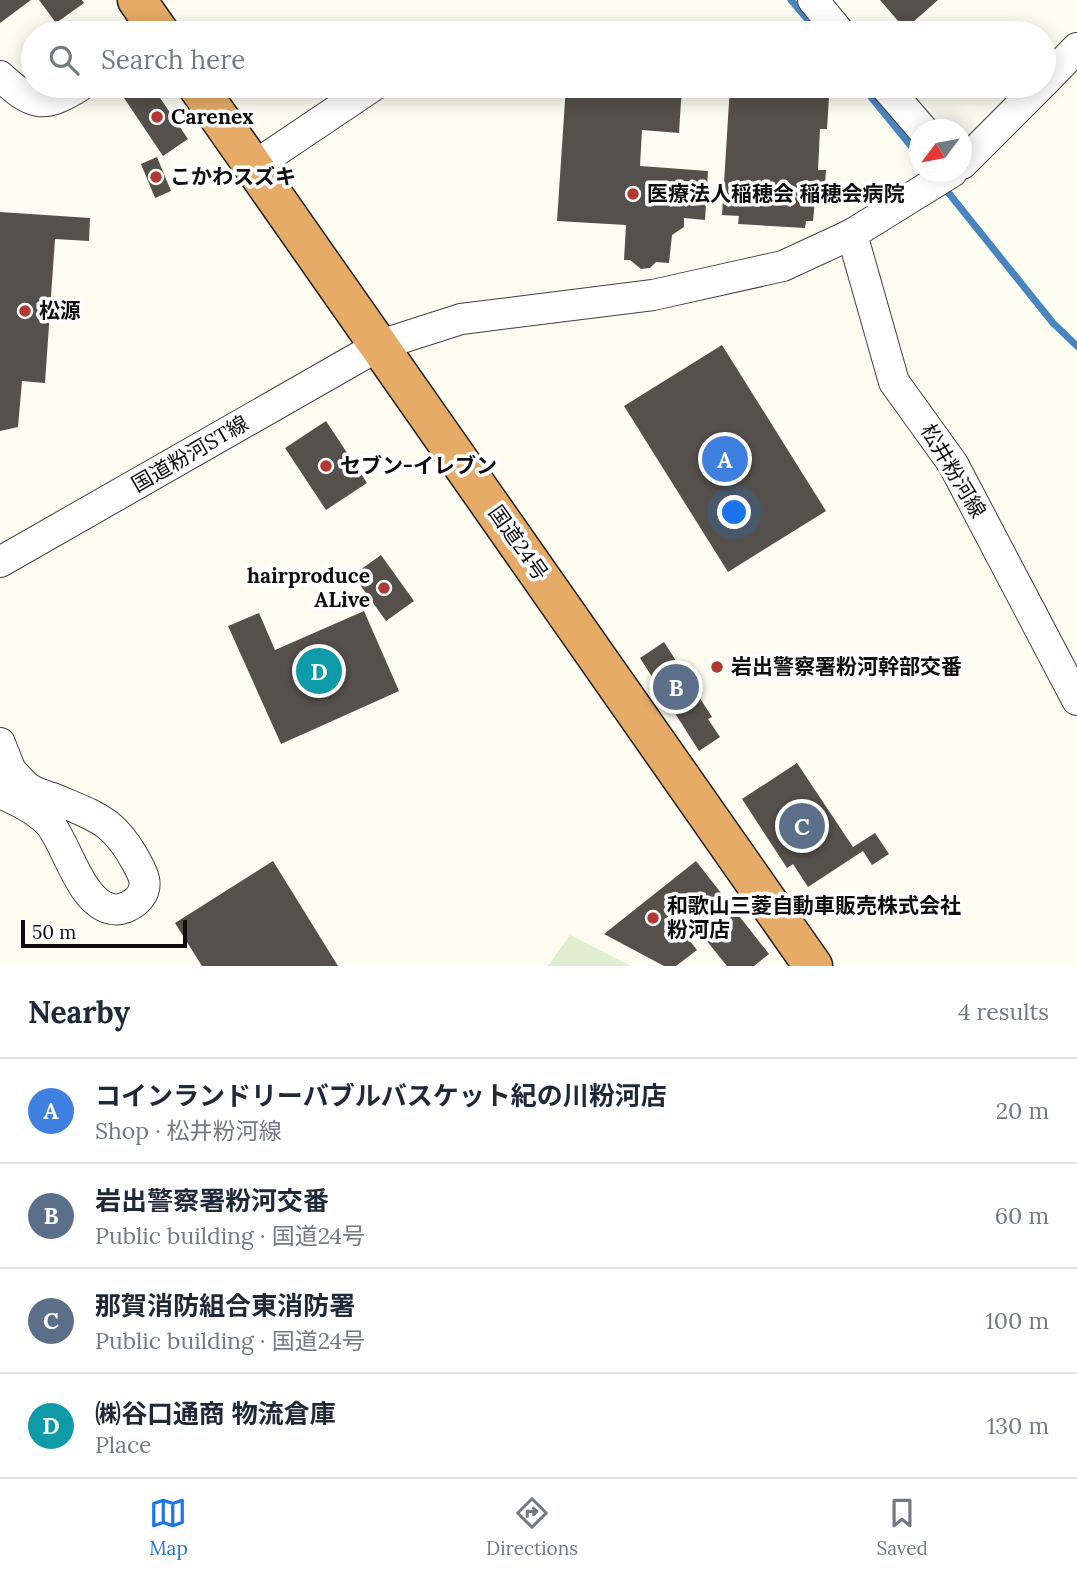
<!DOCTYPE html>
<meta charset="utf-8">
<style>
body{margin:0;font-family:Lora,"Noto Sans JP",serif;background:#f2f2f3;color:#1f2937}
.compass{position:absolute;left:909px;top:119px;width:63px;height:63px;border-radius:50%;background:#fff;box-shadow:0 4px 18px #0003;rotate:238deg}
.scale{position:absolute;left:21px;bottom:18px;width:166px;box-sizing:border-box;padding-left:7px;border:4px solid #0e0e0e;border-top:0;font-size:19px;line-height:24px;white-space:nowrap;color:#0e0e0e;-webkit-text-stroke:5px #fff;paint-order:stroke}
.you{position:absolute;left:735px;top:513px;width:24px;height:24px;margin:-18px;border:5px solid #fff;border-radius:50%;background:#1a73e8;box-shadow:0 0 0 10px #1a73e833}
.badge{display:grid;place-items:center;width:46px;height:46px;border-radius:50%;background:#1a73e8;color:#fff;font-size:23px;font-weight:700}
.pin{position:absolute;translate:-50% -50%;border:4px solid #fff;box-shadow:0 2px 7px #0006}
.list{margin:0;padding:0;list-style:none}
h2{display:flex;justify-content:space-between;align-items:center;height:91px;margin:0;padding:0 28px;font-size:30px}
h2 small{font-size:23px;font-weight:400;color:#747a83}
.list li{display:grid;grid-template-columns:46px 1fr auto;gap:21px;align-items:center;box-sizing:border-box;height:105px;padding:0 28px;border-top:2px solid #e0e1e3}
.list b{display:block;font-size:26px;white-space:nowrap}
.list p{margin:0;font-size:23px;white-space:nowrap;color:#747a83}
.list em{font-size:23px;font-style:normal;color:#747a83}
.icon{flex:none;width:38px;height:38px;fill:none;stroke:currentColor;stroke-width:2;stroke-linecap:round;stroke-linejoin:round}
.map{position:relative;flex:none;width:1077px;height:966px;overflow:hidden}
.search{position:absolute;background:#fff;box-shadow:0 4px 18px #0003;left:21px;right:21px;top:21px;height:77px;display:flex;align-items:center;gap:18px;box-sizing:border-box;padding:0 24px;border-radius:38px;color:#747a83;font-size:26px}
.sheet{height:511px;background:#fff}
nav{display:flex;justify-content:space-around;align-items:center;box-sizing:border-box;height:98px;border-top:2px solid #e0e1e3;background:#fff;font-size:19px;color:#747a83}
nav a{display:grid;justify-items:center;gap:4px}
nav .on{color:#1a73e8}
.map>svg:first-child{display:block}
.pitch{fill:#e0edce}
.lines{fill:none;stroke-linecap:round;stroke-linejoin:round}
.stream{stroke:#4986bf;stroke-width:7}
.building{fill:#56504c}
.minor-casing{stroke:#414141;stroke-width:32}
.highway-casing{stroke:#1f1f1f;stroke-width:41}
.minor{stroke:#fff;stroke-width:30}
.highway{stroke:#e5ab67;stroke-width:38}
.poi-dot{fill:#b03934;stroke:#fff;stroke-width:2.5}
.labels{text-anchor:middle;stroke-width:7;stroke-linejoin:round;paint-order:stroke}
.poi-label{font-size:21px;font-weight:bold;fill:#0e0e0e;stroke:#fff;text-anchor:start}
.street-label{font-size:21px;fill:#0e0e0e;stroke:#fff}
</style>
<div class="map">
<svg width="1077" height="966" viewBox="0 0 1077 966">
<rect width="100%" height="100%" fill="#fdfcf1"/>
<!-- pitch -->
<polygon class="pitch" points="570,935 629,965 629,966 548,966"/>
<g class="lines">
<!-- stream -->
<g class="stream">
<polyline points="791,0 819,33"/>
<polyline points="862,86 920,157"/>
<polyline points="943,186 1053,323 1077,346"/>
</g>
</g>
<!-- building -->
<g class="building">
<polygon points="0,0 31,0 0,23"/>
<polygon points="39,0 82,0 84,3 56,23"/>
<polygon points="880,0 938,0 905,29"/>
<polygon points="135,86 152,86 188,139 163,156 122,95"/>
<polygon points="566,86 682,86 679,133 642,130 640,166 708,171 705,220 684,218 684,227 672,235 669,263 656,262 650,268 641,269 630,260 624,260 626,225 557,221"/>
<polygon points="730,86 824,86 823,97 829,97 827,129 820,129 818,170 826,170 824,200 815,200 813,221 806,221 805,228 738,224 739,216 722,215"/>
<polygon points="157,157 171,191 155,198 141,164"/>
<polygon points="0,212 90,218 89,241 55,239 45,383 22,381 18,427 0,431"/>
<polygon points="722,345 826,511 728,572 624,406"/>
<polygon points="326,421 367,483 326,510 285,448"/>
<polygon points="381,555 414,601 386,621 353,575"/>
<polygon points="364,611 399,691 281,744 228,626 259,613 275,650"/>
<polygon points="664,642 712,717 708,719 720,737 699,751 640,658"/>
<polygon points="797,763 853,847 875,833 889,854 872,865 863,851 808,887 793,864 787,868 742,799"/>
<polygon points="273,861 338,966 202,966 175,923"/>
<polygon points="696,861 769,954 754,966 727,966 685,914 675,922 697,950 676,966 664,966 604,934"/>
</g>
<g class="lines">
<defs>
<g id="minor">
<polyline points="813,0 840,33"/>
<path d="M0 76C32 105 42 110 80 86"/>
<polyline points="1044,82 1077,48"/>
<polyline points="885,86 923,130"/>
<polyline points="962,164 1040,86"/>
<polyline points="254,166 373,86"/>
<polyline points="852,234 894,382 953,464 1077,700"/>
<polyline points="0,562 380,345 461,319 653,295 783,266 852,234 952,172"/>
<polyline points="0,743 11,771 4,788"/>
<path d="M0 793C18 801 36 809 50 824 67 845 81 904 112 909 121 911 134 905 140 897 149 885 143 874 137 863 114 820 97 817 55 799 47 796 37 794 30 789 23 785 17 776 11 771"/>
</g>
<g id="highway">
<polyline points="137,0 160,33"/>
<polyline points="197,86 813,966"/>
</g>
</defs>
<!-- minor casing -->
<use href="#minor" class="minor-casing"/>
<!-- highway casing -->
<use href="#highway" class="highway-casing"/>
<!-- minor -->
<use href="#minor" class="minor"/>
<!-- highway -->
<use href="#highway" class="highway"/>
</g>
<!-- markers -->
<g class="poi-dot">
<circle cx="157" cy="117" r="7"/>
<circle cx="156" cy="177" r="7"/>
<circle cx="633" cy="194" r="7"/>
<circle cx="25" cy="311" r="7"/>
<circle cx="326" cy="466" r="7"/>
<circle cx="384" cy="588" r="7"/>
<circle cx="717" cy="667" r="7"/>
<circle cx="653" cy="918" r="7"/>
</g>
<g class="labels">
<!-- poi labels -->
<g class="poi-label">
<text x="171" y="124">Carenex</text>
<text x="170" y="184">こかわスズキ</text>
<text x="647" y="201">医療法人稲穂会 稲穂会病院</text>
<text x="39" y="318">松源</text>
<text x="340" y="473">セブン-イレブン</text>
<text x="370" y="583" text-anchor="end">hairproduce<tspan x="370" dy="24">ALive</tspan></text>
<text x="731" y="674">岩出警察署粉河幹部交番</text>
<text x="667" y="913">和歌山三菱自動車販売株式会社<tspan x="667" dy="24">粉河店</tspan></text>
</g>
<!-- street labels -->
<g class="street-label">
<text transform="translate(190 454) rotate(-30)" y="7">国道粉河ST線</text>
<text transform="translate(953 471) rotate(59)" y="7">松井粉河線</text>
<text transform="translate(518 543) rotate(55)" y="7">国道24号</text>
</g>
</g>
</svg>
<svg class="compass" viewBox="-18 -18 36 36"><path d="M0-13l5 13h-10z" fill="#e53935"/><path d="M0 13l5-13h-10z" fill="#747a83"/></svg>
<div class="scale">50 m</div>
<div class="you"></div>
<div class="pin badge" style="left:725px;top:459px;background:#3f7fe0">A</div>
<div class="pin badge" style="left:676px;top:687px;background:#5c6f8a">B</div>
<div class="pin badge" style="left:802px;top:826px;background:#5c6f8a">C</div>
<div class="pin badge" style="left:319px;top:671px;background:#0f9aa8">D</div>
<div class="search"><svg class="icon" aria-label="search" viewBox="0 0 24 24"><circle cx="10" cy="10" r="6"/><path d="M15 15l6 6"/></svg>Search here</div>
</div>
<section class="sheet">
<h2>Nearby<small>4 results</small></h2>
<ul class="list">
<li><span class="badge" style="background:#3f7fe0">A</span><div><b>コインランドリーバブルバスケット紀の川粉河店</b><p>Shop · 松井粉河線</p></div><em>20 m</em></li>
<li><span class="badge" style="background:#5c6f8a">B</span><div><b>岩出警察署粉河交番</b><p>Public building · 国道24号</p></div><em>60 m</em></li>
<li><span class="badge" style="background:#5c6f8a">C</span><div><b>那賀消防組合東消防署</b><p>Public building · 国道24号</p></div><em>100 m</em></li>
<li><span class="badge" style="background:#0f9aa8">D</span><div><b>㈱谷口通商 物流倉庫</b><p>Place</p></div><em>130 m</em></li>
</ul>
</section>
<nav>
<a class="on"><svg class="icon" aria-label="map" viewBox="0 0 24 24"><path d="M3 6l6-2 6 2 6-2v14l-6 2-6-2-6 2zM9 4v14M15 6v14"/></svg>Map</a>
<a><svg class="icon" aria-label="directions" viewBox="0 0 24 24"><path d="M12 3l9 9-9 9-9-9zM9 14v-3h6M13 9l2 2-2 2"/></svg>Directions</a>
<a><svg class="icon" aria-label="saved" viewBox="0 0 24 24"><path d="M7 4h10v16l-5-4-5 4z"/></svg>Saved</a>
</nav>
